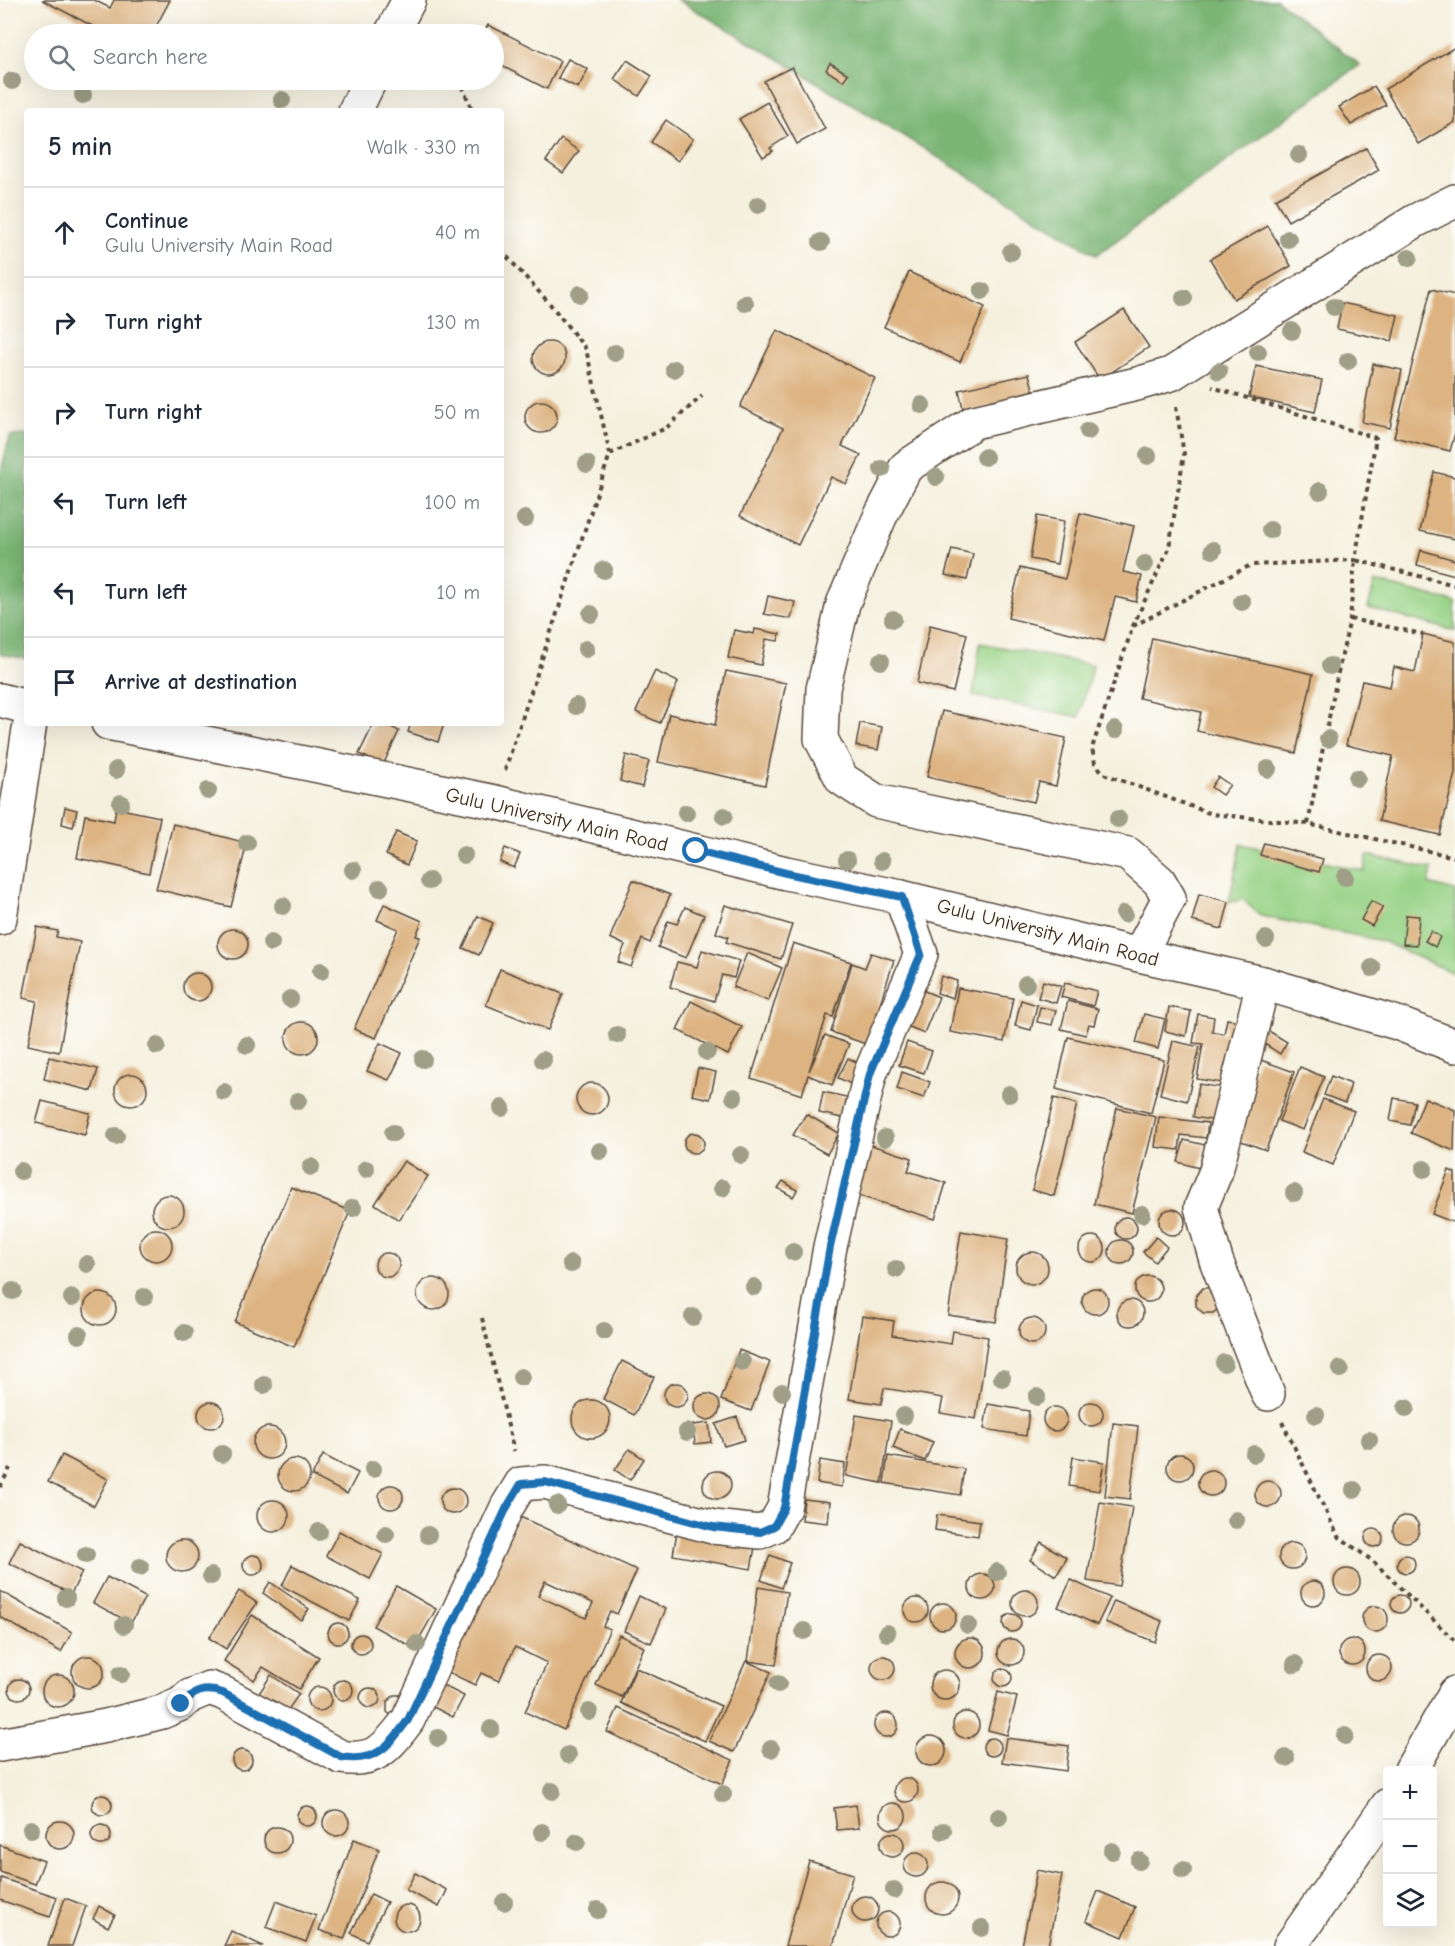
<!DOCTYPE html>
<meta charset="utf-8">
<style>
body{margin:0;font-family:"Comic Neue",sans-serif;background:#f2f2f3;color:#1f2937}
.controls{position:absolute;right:18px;bottom:18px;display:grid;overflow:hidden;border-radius:6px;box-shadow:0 6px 24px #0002}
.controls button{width:54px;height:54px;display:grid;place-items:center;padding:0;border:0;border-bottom:2px solid #e0e1e3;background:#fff;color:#1f2937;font:30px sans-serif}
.stop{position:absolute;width:18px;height:18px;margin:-14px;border:4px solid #1f6fb2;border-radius:50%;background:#fff}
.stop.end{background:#1f6fb2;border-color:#fff;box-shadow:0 2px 6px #0008}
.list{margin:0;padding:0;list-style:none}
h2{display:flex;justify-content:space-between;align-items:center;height:78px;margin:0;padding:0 24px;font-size:26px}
h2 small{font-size:20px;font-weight:400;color:#747a83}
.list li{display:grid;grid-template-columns:39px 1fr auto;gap:18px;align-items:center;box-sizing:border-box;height:90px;padding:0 24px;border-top:2px solid #e0e1e3}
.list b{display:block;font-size:22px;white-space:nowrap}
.list p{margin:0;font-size:20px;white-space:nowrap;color:#747a83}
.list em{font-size:20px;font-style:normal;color:#747a83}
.icon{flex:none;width:33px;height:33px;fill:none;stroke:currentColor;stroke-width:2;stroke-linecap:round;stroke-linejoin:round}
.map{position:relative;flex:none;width:1455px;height:1946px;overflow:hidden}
.search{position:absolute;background:#fff;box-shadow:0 6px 24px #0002;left:24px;top:24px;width:480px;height:66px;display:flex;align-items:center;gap:15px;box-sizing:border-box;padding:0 21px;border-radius:33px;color:#747a83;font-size:22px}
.panel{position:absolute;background:#fff;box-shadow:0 6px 24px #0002;left:24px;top:108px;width:480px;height:618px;border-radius:6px}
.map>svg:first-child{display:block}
.green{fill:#98d387;stroke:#6a7e52;stroke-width:1.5}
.forest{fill:#7ab574;stroke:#5a7049;stroke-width:1.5}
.building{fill:#ddb381;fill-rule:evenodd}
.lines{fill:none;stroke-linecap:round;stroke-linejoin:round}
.minor-casing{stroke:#57483b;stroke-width:36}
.path{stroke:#57483b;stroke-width:4;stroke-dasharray:4.5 4.5;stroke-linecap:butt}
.minor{stroke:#fff;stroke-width:33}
.tree{fill:#9e9f86}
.route{stroke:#1f6fb2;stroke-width:8}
.labels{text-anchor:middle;stroke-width:4.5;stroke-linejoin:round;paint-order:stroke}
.street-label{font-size:20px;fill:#3b2a1e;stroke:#fdfcf7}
</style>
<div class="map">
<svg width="1455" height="1946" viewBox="0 0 1455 1946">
<rect width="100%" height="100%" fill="#fdfcf7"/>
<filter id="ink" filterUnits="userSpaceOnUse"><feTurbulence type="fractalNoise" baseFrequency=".0167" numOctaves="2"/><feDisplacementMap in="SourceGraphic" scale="12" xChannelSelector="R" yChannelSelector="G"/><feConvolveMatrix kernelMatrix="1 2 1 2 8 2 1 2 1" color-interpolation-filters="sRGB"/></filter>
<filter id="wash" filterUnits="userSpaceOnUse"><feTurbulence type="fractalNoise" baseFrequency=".008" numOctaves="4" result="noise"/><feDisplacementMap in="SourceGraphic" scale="24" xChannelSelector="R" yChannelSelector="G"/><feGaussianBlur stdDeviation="1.35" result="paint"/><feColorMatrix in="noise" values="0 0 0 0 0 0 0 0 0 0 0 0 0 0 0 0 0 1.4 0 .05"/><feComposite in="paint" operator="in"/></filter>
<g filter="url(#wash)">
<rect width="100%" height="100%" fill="#f5f0de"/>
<!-- green -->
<g class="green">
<polygon points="1375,582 1455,602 1455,631 1368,608"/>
<polygon points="980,643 1093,665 1079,717 973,696"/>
<polygon points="1241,844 1364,871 1367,855 1432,869 1429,884 1455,891 1455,974 1382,941 1261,916 1243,900 1229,902"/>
</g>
<!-- forest -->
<g class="forest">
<polygon points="678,0 1277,0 1360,65 1096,255 792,67"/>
<polygon points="27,435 27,659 0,654 0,474 10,436"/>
</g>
<g id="blocks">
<!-- building -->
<g class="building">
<polygon points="42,0 94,0 110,8 114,0 170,0 152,34 108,34"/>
<polygon points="488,25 560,61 547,89 494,62 494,34 483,34"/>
<polygon points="1455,47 1455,122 1418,144 1385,89"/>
<polygon points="34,50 34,76 29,70 29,56"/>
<polygon points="568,59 588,69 578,88 558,78"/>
<polygon points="627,60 652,76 639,96 614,79"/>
<polygon points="830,63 848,74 843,81 826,70"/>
<polygon points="792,67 825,129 797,144 764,81"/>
<polygon points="1374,86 1386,105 1351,125 1339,107"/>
<polygon points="767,102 788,136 770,148 773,151 763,157 739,119"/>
<polygon points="666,120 693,139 678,161 651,142"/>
<polygon points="561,139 579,151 563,173 546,161"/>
<polygon points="1366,148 1379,170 1288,221 1275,199"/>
<polygon points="1268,226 1291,266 1234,299 1210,259"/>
<polygon points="909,272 985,307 960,362 884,327"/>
<polygon points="1431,289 1455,295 1455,433 1450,451 1394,437"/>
<polygon points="1342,303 1398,315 1392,341 1337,329"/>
<polygon points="1124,310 1149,347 1100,380 1075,342"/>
<polygon points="777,330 875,378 842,446 861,455 846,484 831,477 798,545 740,516 783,428 740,407"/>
<circle cx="549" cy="358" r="16"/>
<polygon points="1373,364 1402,370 1390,428 1362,422"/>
<polygon points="1256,366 1322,380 1315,412 1249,397"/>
<polygon points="1029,374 1035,397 964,413 959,390"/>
<circle cx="541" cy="417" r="16"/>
<polygon points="1434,472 1455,477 1455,539 1420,531"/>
<polygon points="1080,513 1134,526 1123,572 1142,576 1136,602 1115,597 1104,641 1008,618 1020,568 1065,579"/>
<polygon points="1037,516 1064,521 1057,564 1030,559"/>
<polygon points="952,549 973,554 967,580 945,575"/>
<polygon points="1421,550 1455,560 1455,575 1417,565"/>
<polygon points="768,596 795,602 791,619 764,614"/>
<polygon points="930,625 967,634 953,692 917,683"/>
<polygon points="755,629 780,634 778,641 766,639 761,665 728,658 734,630 754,634"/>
<polygon points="1423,634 1455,642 1455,773 1440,835 1379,821 1393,756 1346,745 1362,681 1390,687 1394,667 1415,672"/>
<polygon points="1152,638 1313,674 1296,753 1197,731 1201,712 1139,698"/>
<polygon points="655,671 678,682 660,723 636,712"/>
<polygon points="726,671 786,683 765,785 658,762 669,714 715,725"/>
<polygon points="942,711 1066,738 1056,786 1039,782 1034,802 927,777"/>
<polygon points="374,723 383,723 399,731 383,765 359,754"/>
<polygon points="411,723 444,724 438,742 408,732"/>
<polygon points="860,723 882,727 878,750 856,746"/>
<polygon points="626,755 649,761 642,787 620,781"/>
<polygon points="1218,777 1230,785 1222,795 1211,787"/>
<polygon points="65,807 77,810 73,827 62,824"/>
<polygon points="116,808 160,817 149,873 77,858 85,815 114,821"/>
<polygon points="173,824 247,843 231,907 156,889"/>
<polygon points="396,832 417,841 407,865 386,855"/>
<polygon points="1264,843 1323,859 1319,872 1260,855"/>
<polygon points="505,848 520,854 514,868 500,862"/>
<polygon points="633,880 670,895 650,943 642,939 631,967 618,962 625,945 610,938"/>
<polygon points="1199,894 1229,902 1222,929 1192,921"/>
<polygon points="1371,901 1383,907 1372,926 1361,920"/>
<polygon points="384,904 422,921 416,936 420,937 376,1038 354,1029 398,929 377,920"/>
<polygon points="725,905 792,925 781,959 726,942 728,937 716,933"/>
<polygon points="685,907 704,915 686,958 658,947 668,921 677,924"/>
<polygon points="1406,915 1419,916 1417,945 1403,944"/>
<polygon points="478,916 493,923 479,955 463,948"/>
<polygon points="37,927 58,931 56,937 80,942 59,1052 28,1045 37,1001 23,998"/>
<circle cx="233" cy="944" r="15"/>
<polygon points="1431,931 1440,937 1435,947 1425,941"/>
<polygon points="793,943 851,962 833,1017 827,1015 809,1071 825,1035 849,1044 832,1085 808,1075 802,1095 751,1078"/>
<polygon points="702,950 739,961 734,978 722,975 714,1001 670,987 677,962 697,967"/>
<polygon points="747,953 782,968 768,1001 733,987"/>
<polygon points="871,953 894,960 876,1016 879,1017 869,1045 831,1032 852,963 865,968"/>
<polygon points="500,969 563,994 548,1030 486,1005"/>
<circle cx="197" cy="987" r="14"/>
<polygon points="941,976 957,981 953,998 937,993"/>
<polygon points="1043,981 1061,986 1056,1003 1038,998"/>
<polygon points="1065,983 1097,991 1093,1006 1061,997"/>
<polygon points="915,987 939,997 924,1033 900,1023"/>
<polygon points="958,988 1013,998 1004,1042 950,1032"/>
<polygon points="1021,1000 1037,1005 1031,1030 1015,1026"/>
<polygon points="691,1001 742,1027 728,1055 677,1030"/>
<polygon points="1068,1001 1098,1009 1094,1025 1089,1024 1086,1035 1061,1029"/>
<polygon points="1040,1007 1056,1010 1052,1025 1037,1022"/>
<polygon points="1169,1007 1191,1011 1186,1036 1165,1031"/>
<polygon points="1144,1014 1165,1019 1158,1049 1136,1043"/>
<polygon points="1198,1014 1214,1017 1212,1032 1224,1034 1227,1019 1237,1021 1228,1084 1197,1079 1203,1044 1193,1043"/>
<circle cx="302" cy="1038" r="16"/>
<polygon points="1264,1028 1287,1042 1280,1054 1257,1039"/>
<polygon points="1068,1037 1164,1060 1151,1113 1056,1089"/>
<polygon points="1173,1041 1200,1047 1187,1101 1160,1094"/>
<polygon points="907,1042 932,1051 924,1073 899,1065"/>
<polygon points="380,1043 402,1053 389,1080 367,1071"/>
<polygon points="49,1057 98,1069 92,1091 44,1079"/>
<polygon points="848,1058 861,1064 851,1084 838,1078"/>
<polygon points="1258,1059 1294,1072 1266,1150 1230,1137"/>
<polygon points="1300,1067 1324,1077 1303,1130 1279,1121"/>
<polygon points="698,1068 716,1072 710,1099 692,1095"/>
<polygon points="902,1072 930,1082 924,1098 897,1089"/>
<circle cx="131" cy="1090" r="16"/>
<polygon points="1331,1076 1351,1084 1345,1103 1324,1095"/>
<circle cx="592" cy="1099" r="16"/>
<polygon points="1199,1084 1223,1088 1217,1121 1193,1117"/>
<polygon points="823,1092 851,1098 847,1119 819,1113"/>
<polygon points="1054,1098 1077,1104 1054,1196 1032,1190"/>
<polygon points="1394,1098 1415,1102 1410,1125 1390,1121"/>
<polygon points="1425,1098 1455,1110 1454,1151 1411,1133"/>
<polygon points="1323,1099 1354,1111 1333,1165 1302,1152"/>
<polygon points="42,1101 90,1113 85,1135 36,1123"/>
<polygon points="1117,1108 1156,1117 1132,1213 1094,1204"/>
<polygon points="806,1114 839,1133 827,1154 793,1135"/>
<polygon points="1159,1117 1208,1123 1206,1138 1181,1135 1179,1150 1155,1147"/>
<circle cx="694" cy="1143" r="10"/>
<polygon points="1184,1140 1205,1145 1199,1168 1178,1162"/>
<polygon points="871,1145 912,1158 908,1171 946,1183 935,1219 856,1195"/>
<polygon points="404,1161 428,1176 399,1220 375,1204"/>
<polygon points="1449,1170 1455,1173 1455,1223 1432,1214"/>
<polygon points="783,1181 797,1190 793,1197 778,1188"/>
<polygon points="291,1187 350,1211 294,1347 235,1322"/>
<circle cx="168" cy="1211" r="16"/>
<circle cx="1172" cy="1222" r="13"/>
<circle cx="1126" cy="1228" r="11"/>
<circle cx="156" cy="1245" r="16"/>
<polygon points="961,1231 1008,1239 996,1322 948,1315"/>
<circle cx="1092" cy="1249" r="13"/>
<polygon points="1156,1237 1167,1247 1155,1262 1143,1252"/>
<circle cx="1121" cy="1252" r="12"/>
<circle cx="1032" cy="1268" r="16"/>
<circle cx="387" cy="1265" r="12"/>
<circle cx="1148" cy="1289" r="13"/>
<circle cx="433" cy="1294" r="16"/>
<polygon points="1203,1288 1214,1288 1221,1306 1213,1313 1203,1313 1196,1306 1196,1296"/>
<circle cx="1095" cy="1301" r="13"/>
<circle cx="100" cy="1309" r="16"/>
<circle cx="1130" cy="1313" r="13"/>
<polygon points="862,1316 894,1321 892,1335 951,1344 953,1331 988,1337 976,1419 940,1413 943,1398 884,1388 881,1404 849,1399"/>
<circle cx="1032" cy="1331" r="13"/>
<polygon points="739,1350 770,1362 751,1411 721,1400"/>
<polygon points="622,1361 654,1377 634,1415 603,1399"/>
<circle cx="676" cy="1395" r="12"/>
<circle cx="707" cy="1407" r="13"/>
<circle cx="591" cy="1419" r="19"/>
<circle cx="1091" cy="1414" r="12"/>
<circle cx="211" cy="1415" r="13"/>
<polygon points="988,1404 1029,1411 1026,1436 984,1429"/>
<circle cx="1055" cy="1419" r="12"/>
<polygon points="856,1415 891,1421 882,1483 846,1476"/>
<polygon points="737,1417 745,1440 724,1446 716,1424"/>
<polygon points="709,1423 711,1442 695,1444 693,1425"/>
<polygon points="1113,1423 1138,1426 1130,1499 1105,1496"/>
<circle cx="269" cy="1443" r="16"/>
<polygon points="900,1429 933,1442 925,1461 893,1448"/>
<polygon points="629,1449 644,1459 630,1480 615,1470"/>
<circle cx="1180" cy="1467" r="13"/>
<polygon points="62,1455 108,1479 94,1506 48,1482"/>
<polygon points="323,1455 358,1473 347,1494 312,1476"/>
<polygon points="888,1456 964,1469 960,1495 884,1483"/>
<polygon points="1073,1457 1104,1462 1099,1491 1069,1486"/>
<circle cx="294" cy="1475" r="16"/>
<polygon points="820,1460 845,1464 842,1487 817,1483"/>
<circle cx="1211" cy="1483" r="13"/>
<circle cx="717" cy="1485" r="14"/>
<circle cx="1268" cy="1494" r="13"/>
<circle cx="391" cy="1497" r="12"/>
<circle cx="453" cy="1501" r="13"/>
<polygon points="804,1499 830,1502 828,1523 802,1520"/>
<circle cx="273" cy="1516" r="16"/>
<polygon points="1100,1502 1132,1507 1119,1586 1087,1581"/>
<polygon points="937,1515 980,1521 978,1536 935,1530"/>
<path d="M518 1516 637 1570 617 1614 610 1611 603 1626 610 1629 564 1730 525 1712 547 1663 515 1647 499 1681 481 1673 475 1685 448 1672ZM545 1581 593 1603 586 1618 538 1596Z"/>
<circle cx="1406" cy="1529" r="13"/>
<circle cx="1374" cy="1538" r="9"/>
<polygon points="339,1531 383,1554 370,1579 326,1556"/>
<polygon points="677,1532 755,1547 751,1569 673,1555"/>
<circle cx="182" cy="1556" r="16"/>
<polygon points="20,1541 82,1572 71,1594 9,1563"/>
<polygon points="1041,1542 1067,1558 1056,1576 1030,1560"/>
<circle cx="1292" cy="1556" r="13"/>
<circle cx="253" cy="1565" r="10"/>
<circle cx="1406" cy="1564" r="9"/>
<polygon points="770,1555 790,1563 781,1588 761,1580"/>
<polygon points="292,1565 360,1600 349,1621 282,1586"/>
<circle cx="1347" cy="1582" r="13"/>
<circle cx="982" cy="1587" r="13"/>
<polygon points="107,1577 145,1597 131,1623 93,1603"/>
<polygon points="1071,1580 1110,1598 1097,1625 1058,1607"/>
<circle cx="1313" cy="1593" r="12"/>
<polygon points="270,1582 309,1609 301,1620 263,1593"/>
<polygon points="396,1586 436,1609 414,1648 373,1626"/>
<polygon points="758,1587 787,1592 776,1665 748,1661"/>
<circle cx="1025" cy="1603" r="13"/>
<polygon points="0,1591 72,1632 61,1652 0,1617"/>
<polygon points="239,1591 257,1603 226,1649 209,1638"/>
<circle cx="1400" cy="1604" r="9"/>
<polygon points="639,1596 666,1609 651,1643 624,1631"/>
<circle cx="916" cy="1610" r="12"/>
<polygon points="1114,1601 1162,1621 1155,1642 1105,1622"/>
<circle cx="943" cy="1616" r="13"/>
<circle cx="1375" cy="1619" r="13"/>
<circle cx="1012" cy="1623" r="9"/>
<polygon points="252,1615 319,1657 299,1689 263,1667 254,1680 224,1661"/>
<circle cx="338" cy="1633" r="10"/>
<circle cx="361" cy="1644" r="10"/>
<polygon points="619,1635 644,1647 622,1697 596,1685"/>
<circle cx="970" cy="1653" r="15"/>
<circle cx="1352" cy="1652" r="13"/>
<circle cx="1011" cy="1652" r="13"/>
<circle cx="1379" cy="1668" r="13"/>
<circle cx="883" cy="1668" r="12"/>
<circle cx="88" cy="1672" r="16"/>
<polygon points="746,1661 771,1672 734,1752 709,1741"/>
<polygon points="636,1668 721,1706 705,1741 621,1703"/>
<circle cx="1003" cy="1678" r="9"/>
<circle cx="945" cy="1685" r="15"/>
<polygon points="271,1675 299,1694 285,1714 258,1695"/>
<circle cx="58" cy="1691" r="16"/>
<circle cx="19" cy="1689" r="10"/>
<circle cx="343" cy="1690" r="10"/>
<polygon points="440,1684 464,1696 453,1717 429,1705"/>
<circle cx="319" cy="1699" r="12"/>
<circle cx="370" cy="1698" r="10"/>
<polygon points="998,1692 1017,1697 1007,1735 988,1730"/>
<polygon points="394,1695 405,1695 395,1719 387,1712 387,1702"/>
<polygon points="618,1708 733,1760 722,1784 607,1732"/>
<circle cx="966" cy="1725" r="13"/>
<circle cx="886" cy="1725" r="12"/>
<circle cx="931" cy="1751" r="15"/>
<circle cx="992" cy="1747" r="9"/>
<polygon points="1006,1738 1069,1746 1066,1771 1002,1762"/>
<circle cx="242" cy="1760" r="10"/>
<circle cx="906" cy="1790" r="12"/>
<circle cx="102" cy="1805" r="10"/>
<circle cx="893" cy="1816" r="13"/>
<polygon points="856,1805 859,1828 837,1830 834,1808"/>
<circle cx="307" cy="1816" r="10"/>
<circle cx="336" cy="1823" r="13"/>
<circle cx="60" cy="1835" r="14"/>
<circle cx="101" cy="1835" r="10"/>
<circle cx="277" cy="1840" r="13"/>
<circle cx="892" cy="1845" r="12"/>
<polygon points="354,1839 379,1849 344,1939 319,1930"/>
<polygon points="0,1845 44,1861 35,1884 0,1872"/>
<circle cx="916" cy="1865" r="12"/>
<polygon points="809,1861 853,1874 833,1946 785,1946"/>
<polygon points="1037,1870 1062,1875 1048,1946 1022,1946"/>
<polygon points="415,1873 447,1890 439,1907 406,1890"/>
<polygon points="1,1878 57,1897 50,1917 0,1900"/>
<circle cx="942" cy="1898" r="16"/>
<polygon points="1098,1891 1135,1907 1123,1937 1086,1921"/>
<polygon points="371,1894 387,1902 367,1941 351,1933"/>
<circle cx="865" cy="1909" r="13"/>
<polygon points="65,1898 86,1906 72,1946 48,1946"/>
<polygon points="276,1901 316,1916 306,1942 266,1927"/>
<circle cx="407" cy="1918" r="13"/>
<polygon points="99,1906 115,1915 108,1927 93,1919"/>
<circle cx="888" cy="1924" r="12"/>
<polygon points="231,1931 263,1946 224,1946"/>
</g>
</g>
</g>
<g filter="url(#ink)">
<use href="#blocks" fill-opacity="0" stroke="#57483b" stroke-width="1.5"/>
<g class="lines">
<defs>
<g id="minor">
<polyline points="391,34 409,0"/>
<polyline points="355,111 370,80"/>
<polyline points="0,700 27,707"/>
<polyline points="108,723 495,802 786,873 901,897 1139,955 1263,983 1397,1023 1455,1046"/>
<polyline points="0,918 30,723"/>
<polyline points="1139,955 1169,898 1159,881 1128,854 876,801 842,779 821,739 823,689 843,604 880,517 906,467 974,422 1137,384 1171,374 1415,221 1455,201"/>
<polyline points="1263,983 1216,1171 1201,1207 1216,1260 1268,1394"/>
<path d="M0 1745 106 1726 162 1712 181 1704 190 1696 209 1688 223 1693 341 1757C377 1763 388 1746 408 1720L507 1507 521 1484 545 1482 713 1527 760 1532 774 1526 784 1508 830 1247 870 1074 921 954 901 897"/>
<polyline points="1411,1770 1455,1693"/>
<polyline points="1290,1946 1388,1805"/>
</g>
</defs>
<!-- minor casing -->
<use href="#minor" class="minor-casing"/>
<!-- path -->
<g class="path">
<polyline points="456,80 461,84 473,111"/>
<polyline points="501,250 550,304 586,349 610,454 505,770"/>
<polyline points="1176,407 1184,454 1169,548 1133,626 1092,748 1095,763 1104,774 1212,814 1308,824 1455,857"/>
<polyline points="610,454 666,428 702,396"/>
<polyline points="1350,619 1423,634"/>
<polyline points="1133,626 1251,565 1355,560 1376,438 1212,387"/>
<polyline points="1308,824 1337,677 1350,619 1355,560 1455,585"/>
<polyline points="482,1318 514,1451"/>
<polyline points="1282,1422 1338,1536 1374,1562 1455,1641"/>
<polyline points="0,1487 10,1468"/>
</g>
<!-- minor -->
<use href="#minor" class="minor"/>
</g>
<!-- trees -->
<g class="tree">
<circle cx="12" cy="81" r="9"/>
<circle cx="83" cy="95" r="9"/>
<circle cx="282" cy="100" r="9"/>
<circle cx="1299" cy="155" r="9"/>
<circle cx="758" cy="205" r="9"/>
<circle cx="1288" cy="239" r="9"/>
<circle cx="821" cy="242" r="9"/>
<circle cx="1011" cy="252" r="9"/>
<circle cx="1409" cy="258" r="9"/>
<circle cx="982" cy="291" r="9"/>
<circle cx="580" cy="294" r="9"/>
<circle cx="1184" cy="298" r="9"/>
<circle cx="745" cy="303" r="9"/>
<circle cx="1334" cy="307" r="9"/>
<circle cx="1292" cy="331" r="9"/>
<circle cx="1258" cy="352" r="9"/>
<circle cx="615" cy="353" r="9"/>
<circle cx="1348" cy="361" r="9"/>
<circle cx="674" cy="369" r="9"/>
<circle cx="1219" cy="371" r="9"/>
<circle cx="922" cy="405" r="9"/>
<circle cx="1088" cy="431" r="9"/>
<circle cx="1148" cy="456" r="9"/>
<circle cx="985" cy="457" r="9"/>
<circle cx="587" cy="464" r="9"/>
<circle cx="882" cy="469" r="9"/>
<circle cx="936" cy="477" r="9"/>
<circle cx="1320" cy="491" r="9"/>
<circle cx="525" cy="519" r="9"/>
<circle cx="1270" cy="530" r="9"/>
<circle cx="1213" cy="550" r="9"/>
<circle cx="1145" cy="564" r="9"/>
<circle cx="604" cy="570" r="9"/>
<circle cx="1242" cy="602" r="9"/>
<circle cx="591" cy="614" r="9"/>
<circle cx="893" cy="619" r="9"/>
<circle cx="586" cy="649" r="9"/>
<circle cx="881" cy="661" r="9"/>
<circle cx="1330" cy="666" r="9"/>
<circle cx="576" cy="706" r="9"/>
<circle cx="1115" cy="730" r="9"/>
<circle cx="1328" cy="739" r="9"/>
<circle cx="1268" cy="769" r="9"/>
<circle cx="116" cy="770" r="9"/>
<circle cx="1357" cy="778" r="9"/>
<circle cx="208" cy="791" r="9"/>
<circle cx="121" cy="803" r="9"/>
<circle cx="686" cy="813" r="9"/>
<circle cx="724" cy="816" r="9"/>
<circle cx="1118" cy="819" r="9"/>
<circle cx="247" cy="843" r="9"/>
<circle cx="464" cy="855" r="9"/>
<circle cx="847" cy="860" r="9"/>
<circle cx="882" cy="861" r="9"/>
<circle cx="353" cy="870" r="9"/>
<circle cx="1345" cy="877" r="9"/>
<circle cx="429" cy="881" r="9"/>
<circle cx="380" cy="888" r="9"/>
<circle cx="283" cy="906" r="9"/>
<circle cx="1124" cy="914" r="9"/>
<circle cx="1266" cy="939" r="9"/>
<circle cx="271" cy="943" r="9"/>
<circle cx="1372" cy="968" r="9"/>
<circle cx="321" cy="971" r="9"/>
<circle cx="1026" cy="984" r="9"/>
<circle cx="290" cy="999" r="9"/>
<circle cx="617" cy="1035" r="9"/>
<circle cx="247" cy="1045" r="9"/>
<circle cx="157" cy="1046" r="9"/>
<circle cx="707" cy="1052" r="9"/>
<circle cx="423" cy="1059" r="9"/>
<circle cx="543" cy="1060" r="9"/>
<circle cx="224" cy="1092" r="9"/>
<circle cx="1009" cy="1094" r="9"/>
<circle cx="734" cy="1097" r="9"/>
<circle cx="298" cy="1101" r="9"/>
<circle cx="502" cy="1108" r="9"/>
<circle cx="393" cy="1133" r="9"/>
<circle cx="116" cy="1136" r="9"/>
<circle cx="885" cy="1138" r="9"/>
<circle cx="600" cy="1151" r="9"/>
<circle cx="741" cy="1155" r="9"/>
<circle cx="311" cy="1167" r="9"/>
<circle cx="366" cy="1169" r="9"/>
<circle cx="1424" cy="1169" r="9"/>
<circle cx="21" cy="1171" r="9"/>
<circle cx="722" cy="1188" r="9"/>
<circle cx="1294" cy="1193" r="9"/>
<circle cx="353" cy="1208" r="9"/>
<circle cx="1142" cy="1214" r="9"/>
<circle cx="793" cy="1252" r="9"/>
<circle cx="87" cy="1264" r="9"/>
<circle cx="571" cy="1264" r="9"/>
<circle cx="896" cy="1269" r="9"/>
<circle cx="754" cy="1287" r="9"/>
<circle cx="13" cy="1291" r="9"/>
<circle cx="144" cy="1297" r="9"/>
<circle cx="72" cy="1298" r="9"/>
<circle cx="693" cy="1317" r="9"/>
<circle cx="604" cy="1331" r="9"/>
<circle cx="184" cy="1333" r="9"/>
<circle cx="79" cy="1335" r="9"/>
<circle cx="742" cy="1362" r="9"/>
<circle cx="1224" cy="1363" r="9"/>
<circle cx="1340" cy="1369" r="9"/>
<circle cx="521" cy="1377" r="9"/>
<circle cx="1002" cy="1378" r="9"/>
<circle cx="264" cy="1385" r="9"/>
<circle cx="782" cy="1392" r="9"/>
<circle cx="1037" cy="1397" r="9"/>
<circle cx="1406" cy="1408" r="9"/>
<circle cx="1316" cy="1415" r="9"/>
<circle cx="904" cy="1416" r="9"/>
<circle cx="687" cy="1432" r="9"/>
<circle cx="1369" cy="1440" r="9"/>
<circle cx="222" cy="1454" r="9"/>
<circle cx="1254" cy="1454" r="9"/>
<circle cx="373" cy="1469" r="9"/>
<circle cx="1354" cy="1490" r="9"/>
<circle cx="557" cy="1505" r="9"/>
<circle cx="1236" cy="1520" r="9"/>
<circle cx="319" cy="1532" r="9"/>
<circle cx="386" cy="1534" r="9"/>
<circle cx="428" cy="1535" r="9"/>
<circle cx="86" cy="1555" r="9"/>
<circle cx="140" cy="1567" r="9"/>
<circle cx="997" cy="1572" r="9"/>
<circle cx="211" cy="1576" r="9"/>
<circle cx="66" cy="1598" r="9"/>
<circle cx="124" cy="1625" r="9"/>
<circle cx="968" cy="1625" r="9"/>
<circle cx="804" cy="1631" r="9"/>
<circle cx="887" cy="1633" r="9"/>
<circle cx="417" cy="1644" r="9"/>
<circle cx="1295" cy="1664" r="9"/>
<circle cx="121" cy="1674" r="9"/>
<circle cx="778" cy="1684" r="9"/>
<circle cx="589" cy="1712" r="9"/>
<circle cx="491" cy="1729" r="9"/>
<circle cx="1345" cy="1736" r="9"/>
<circle cx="438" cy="1738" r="9"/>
<circle cx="771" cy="1749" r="9"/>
<circle cx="568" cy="1755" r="9"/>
<circle cx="1286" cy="1758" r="9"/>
<circle cx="552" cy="1791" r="9"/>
<circle cx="723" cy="1794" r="9"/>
<circle cx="999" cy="1817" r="9"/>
<circle cx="31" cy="1829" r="9"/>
<circle cx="943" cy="1831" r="9"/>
<circle cx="542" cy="1832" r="9"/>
<circle cx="577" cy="1842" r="9"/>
<circle cx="1112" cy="1851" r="9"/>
<circle cx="1139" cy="1861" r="9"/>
<circle cx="1183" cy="1870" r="9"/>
<circle cx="894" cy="1890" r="9"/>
<circle cx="504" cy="1902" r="9"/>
<circle cx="598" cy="1910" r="9"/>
<circle cx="982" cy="1928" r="9"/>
</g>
</g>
<g class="lines" filter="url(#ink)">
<!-- route -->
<path class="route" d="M181 1704C195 1691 204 1687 223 1693L341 1757C377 1763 388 1746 408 1720L507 1507 521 1484 545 1482 713 1527 760 1532 774 1526 784 1508 830 1247 870 1074 921 954 902 897 786 873 696 851"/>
</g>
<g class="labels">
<!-- street labels -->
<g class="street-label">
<text transform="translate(557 819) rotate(13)" y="7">Gulu University Main Road</text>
<text transform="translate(1048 932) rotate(14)" y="7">Gulu University Main Road</text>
</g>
</g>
</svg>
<div class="controls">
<button>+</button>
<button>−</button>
<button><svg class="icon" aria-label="layers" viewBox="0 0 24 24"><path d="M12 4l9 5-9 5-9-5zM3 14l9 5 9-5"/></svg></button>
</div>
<div class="stop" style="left:696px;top:851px"></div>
<div class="stop end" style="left:181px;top:1704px"></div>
<div class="search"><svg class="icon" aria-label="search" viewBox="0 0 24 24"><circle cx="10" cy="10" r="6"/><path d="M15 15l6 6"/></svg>Search here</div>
<section class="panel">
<h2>5 min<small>Walk · 330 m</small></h2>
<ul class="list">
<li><svg class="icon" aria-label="ahead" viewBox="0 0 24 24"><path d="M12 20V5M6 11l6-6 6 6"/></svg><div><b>Continue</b><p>Gulu University Main Road</p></div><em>40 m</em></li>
<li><svg class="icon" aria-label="right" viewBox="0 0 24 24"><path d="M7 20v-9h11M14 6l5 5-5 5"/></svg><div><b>Turn right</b></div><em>130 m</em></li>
<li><svg class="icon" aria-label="right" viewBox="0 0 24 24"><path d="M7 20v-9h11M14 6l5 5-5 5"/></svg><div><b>Turn right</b></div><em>50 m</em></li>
<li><svg class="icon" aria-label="left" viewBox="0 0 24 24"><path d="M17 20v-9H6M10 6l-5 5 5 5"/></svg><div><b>Turn left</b></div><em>100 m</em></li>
<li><svg class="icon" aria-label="left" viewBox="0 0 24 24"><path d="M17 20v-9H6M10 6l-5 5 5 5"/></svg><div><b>Turn left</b></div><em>10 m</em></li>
<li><svg class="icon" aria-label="arrive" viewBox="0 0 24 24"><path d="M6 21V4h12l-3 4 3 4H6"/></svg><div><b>Arrive at destination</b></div></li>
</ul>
</section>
</div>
